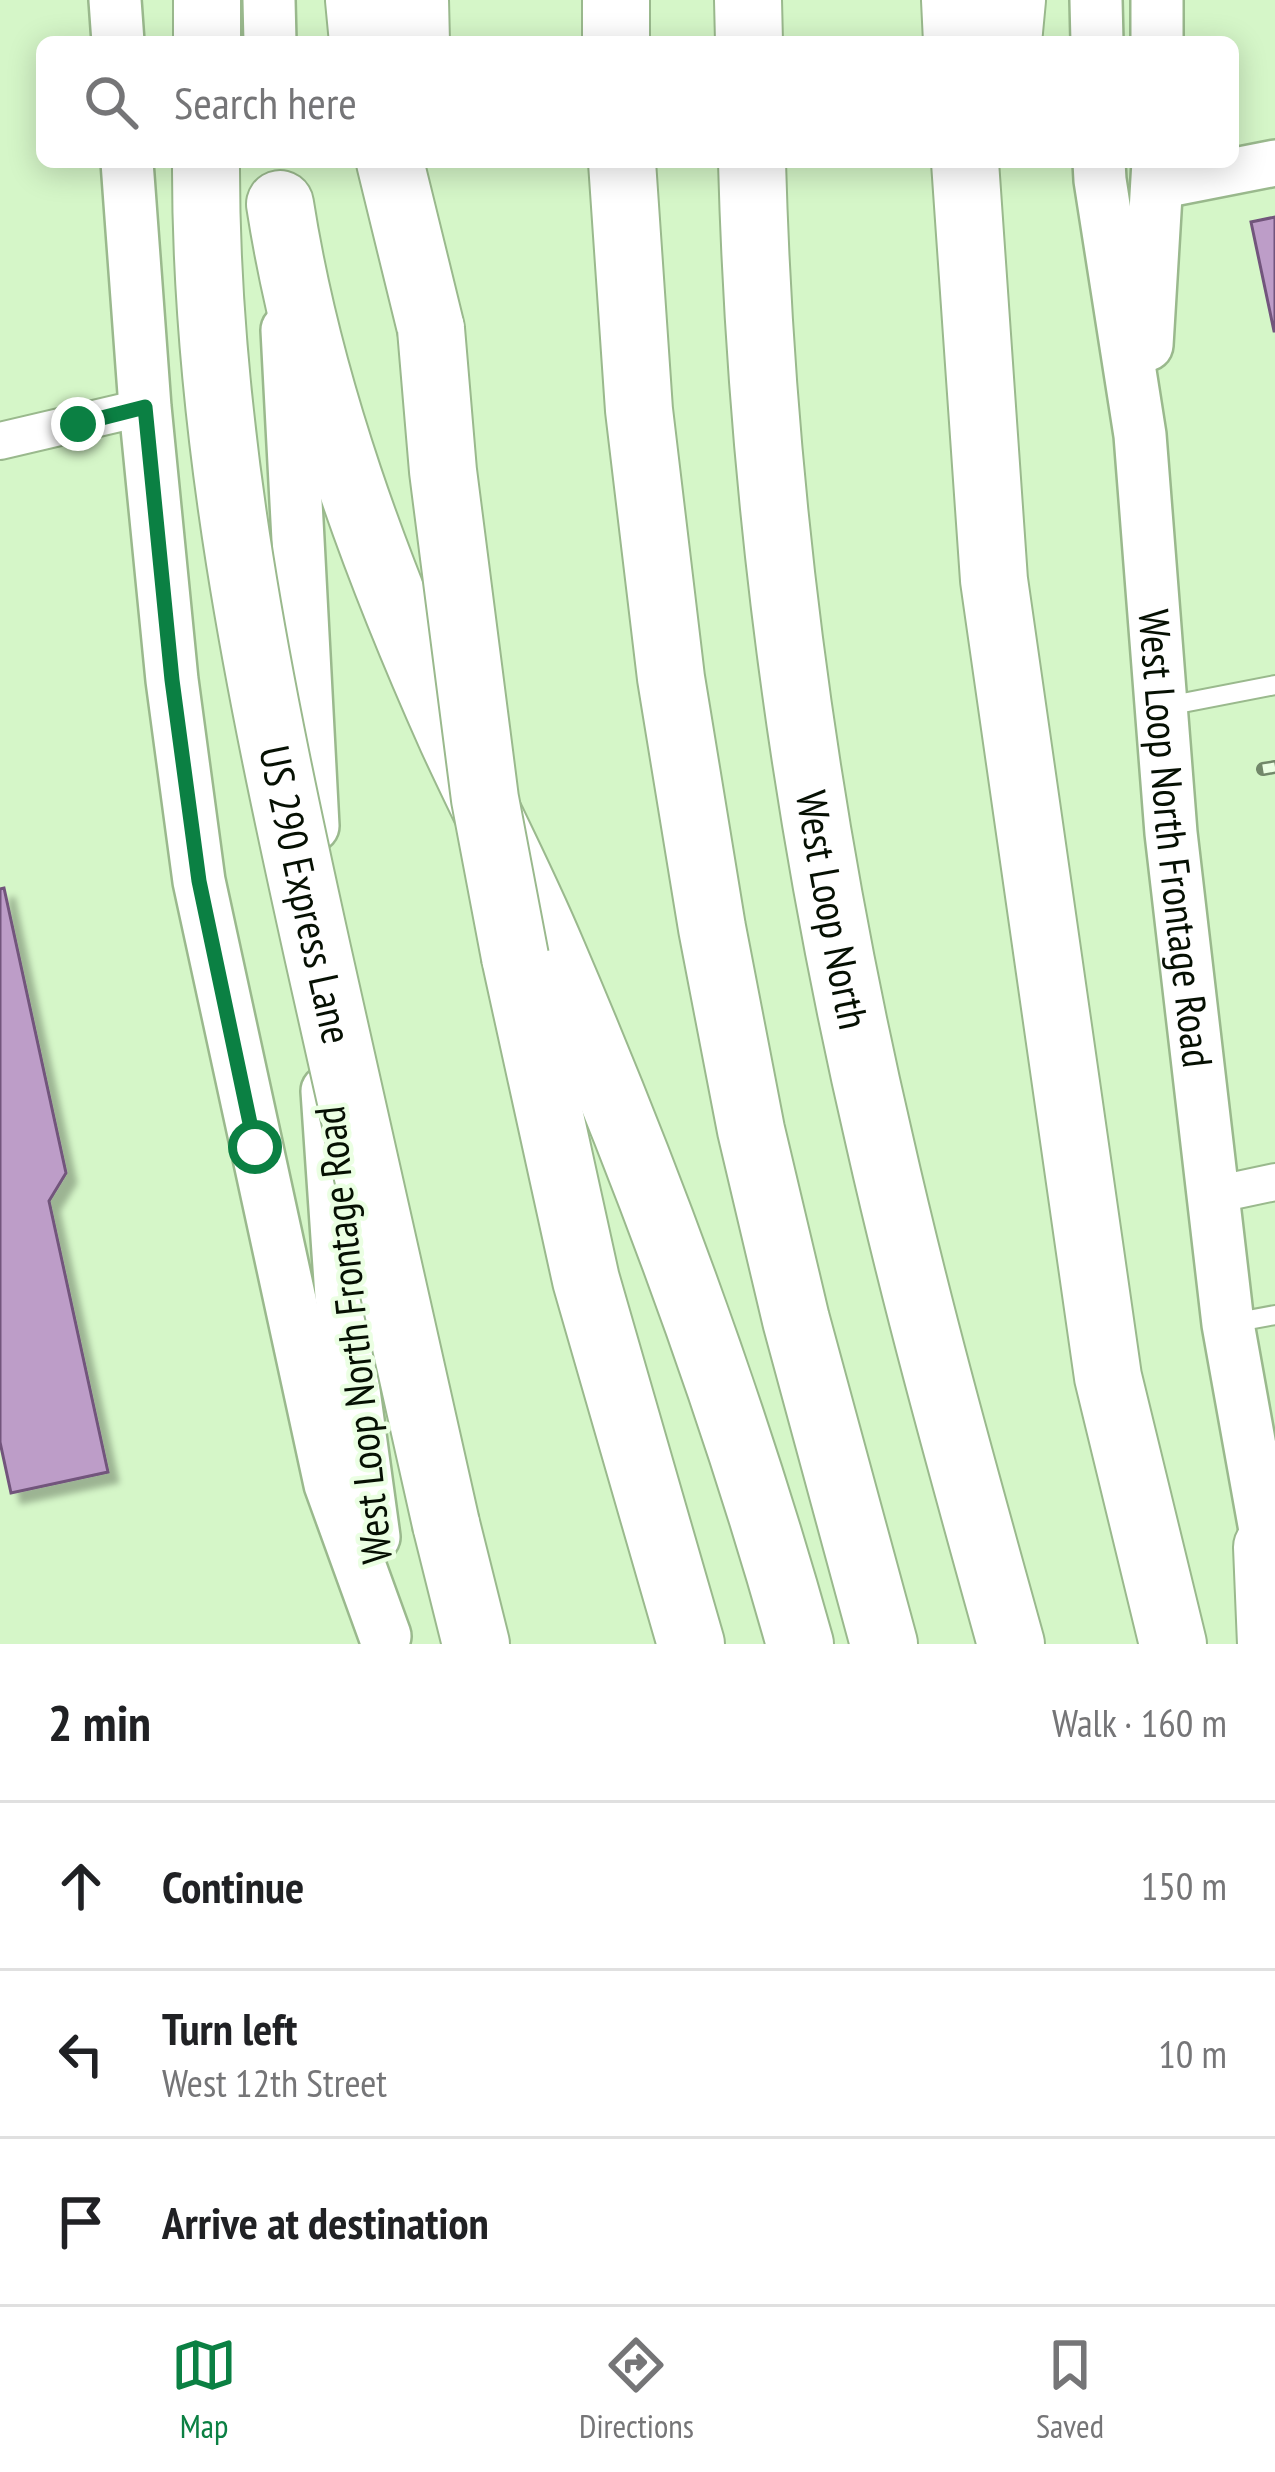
<!DOCTYPE html>
<meta charset="utf-8">
<style>
body{margin:0;font-family:"PT Sans Narrow",sans-serif;background:#f6f6f6;color:#202124}
.stop{position:absolute;width:36px;height:36px;margin:-27px;border:9px solid #0b8043;border-radius:50%;background:#fff}
.stop.end{background:#0b8043;border-color:#fff;box-shadow:0 3px 12px #0008}
.list{margin:0;padding:0;list-style:none}
h2{display:flex;justify-content:space-between;align-items:center;height:156px;margin:0;padding:0 48px;font-size:51px}
h2 small{font-size:39px;font-weight:400;color:#757577}
.list li{display:grid;grid-template-columns:78px 1fr auto;gap:36px;align-items:center;box-sizing:border-box;height:168px;padding:0 48px;border-top:3px solid #e0e0e0}
.list b{display:block;font-size:45px;white-space:nowrap}
.list p{margin:0;font-size:39px;white-space:nowrap;color:#757577}
.list em{font-size:39px;font-style:normal;color:#757577}
.icon{flex:none;width:66px;height:66px;fill:none;stroke:currentColor;stroke-width:2;stroke-linecap:round;stroke-linejoin:round}
.map{position:relative;flex:none;width:1275px;height:1644px;overflow:hidden}
.search{position:absolute;background:#fff;box-shadow:0 6px 30px #0003;left:36px;right:36px;top:36px;height:132px;display:flex;align-items:center;gap:30px;box-sizing:border-box;padding:0 42px;border-radius:18px;color:#757577;font-size:45px}
.sheet{height:660px;background:#fff}
nav{display:flex;justify-content:space-around;align-items:center;box-sizing:border-box;height:168px;border-top:3px solid #e0e0e0;background:#fff;font-size:33px;color:#757577}
nav a{display:grid;justify-items:center;gap:6px}
nav .on{color:#0b8043}
.map>svg:first-child{display:block}
.building{fill:#bd9dc8;stroke:#72557c;stroke-width:3;filter:url(#shadow)}
.lines{fill:none;stroke-linecap:round;stroke-linejoin:round}
.service-casing{stroke:#9ab98d;stroke-width:22}
.minor-casing{stroke:#9ab98d;stroke-width:40}
.tertiary-casing{stroke:#9ab98d;stroke-width:50}
.secondary-casing{stroke:#9ab98d;stroke-width:56}
.motorway-casing{stroke:#9ab98d;stroke-width:70}
.service{stroke:#fff;stroke-width:18}
.minor{stroke:#fff;stroke-width:36}
.tertiary{stroke:#fff;stroke-width:45}
.secondary{stroke:#fff;stroke-width:51}
.motorway{stroke:#fff;stroke-width:66}
.rail-casing{stroke:#72886a;stroke-width:14}
.rail{stroke:#ebffe3;stroke-width:9;stroke-dasharray:27;stroke-linecap:butt}
.motorway-bridge-casing{stroke:#9ab98d;stroke-width:70;stroke-linecap:butt}
.motorway-bridge{stroke:#fff;stroke-width:66}
.route{stroke:#0b8043;stroke-width:15}
.labels{text-anchor:middle;stroke-width:9;stroke-linejoin:round;paint-order:stroke}
.street-label{font-size:42px;fill:#061003;stroke:#ebffe3}
</style>
<div class="map">
<svg width="1275" height="1644" viewBox="0 0 1275 1644">
<defs>
<filter id="shadow"><feDropShadow dx="10" dy="10" stdDeviation="3" flood-color="#0004"/></filter>
</defs>
<rect width="100%" height="100%" fill="#d5f6c8"/>
<!-- building -->
<g class="building">
<polygon points="1275,217 1275,331 1274,331 1251,222"/>
<polygon points="4,888 66,1173 49,1201 108,1472 11,1493 0,1442 0,889"/>
</g>
<g class="lines">
<defs>
<g id="service">
<polyline points="1162,707 1275,685"/>
<polyline points="1232,1323 1275,1315"/>
</g>
<g id="minor">
<polyline points="0,441 145,407"/>
<polyline points="1214,1195 1275,1182"/>
</g>
<polyline id="tertiary" points="1158,186 1275,163"/>
<g id="secondary">
<polyline points="115,0 118,42"/>
<polyline points="269,0 270,42"/>
<polyline points="1096,0 1097,42"/>
<polyline points="1157,0 1157,42"/>
<polyline points="127,162 145,407 172,680 199,881 330,1484 385,1636"/>
<path id="s1" d="M1099 162 1100 180 1140 435 1171 833 1228 1324 1274 1580"/>
<polyline points="287,330 313,826"/>
<polyline points="1147,345 1158,162"/>
<polyline points="327,1091 341,1296 374,1537"/>
</g>
<g id="motorway">
<polyline points="359,0 363,42"/>
<polyline points="415,0 416,42"/>
<polyline points="616,0 616,42"/>
<polyline points="748,0 749,42"/>
<polyline points="955,0 957,42"/>
<polyline points="207,42 207,0"/>
<polyline points="1008,42 1012,0"/>
<polyline points="390,162 431,329"/>
<polyline points="622,162 639,410 671,678 712,928 751,1130 796,1320 884,1644"/>
<path id="s2" d="M752 162C761 492 805 822 880 1143 918 1311 965 1478 1011 1644"/>
<polyline points="965,162 994,580 1108,1377 1173,1644"/>
<path d="M280 204C309 389 376 568 452 738 485 810 522 880 552 952 649 1178 734 1407 800 1644"/>
<polyline points="515,957 586,1280 691,1644"/>
<polyline points="446,1524 476,1644"/>
<polyline points="1267,1547 1271,1644"/>
</g>
</defs>
<!-- service casing -->
<use href="#service" class="service-casing"/>
<!-- minor casing -->
<use href="#minor" class="minor-casing"/>
<!-- tertiary casing -->
<use href="#tertiary" class="tertiary-casing"/>
<!-- secondary casing -->
<use href="#secondary" class="secondary-casing"/>
<!-- motorway casing -->
<use href="#motorway" class="motorway-casing"/>
<!-- service -->
<use href="#service" class="service"/>
<!-- minor -->
<use href="#minor" class="minor"/>
<!-- tertiary -->
<use href="#tertiary" class="tertiary"/>
<!-- secondary -->
<use href="#secondary" class="secondary"/>
<!-- motorway -->
<use href="#motorway" class="motorway"/>
<defs>
<polyline id="rail" points="1263,769 1275,767"/>
</defs>
<!-- rail casing -->
<use href="#rail" class="rail-casing"/>
<!-- rail -->
<use href="#rail" class="rail"/>
<defs>
<g id="motorway-bridge">
<path id="s3" d="M206 162C205 432 260 692 318 954 361 1144 403 1334 446 1524"/>
<polyline points="431,329 443,471 485,799 515,957"/>
</g>
</defs>
<!-- motorway-bridge casing -->
<use href="#motorway-bridge" class="motorway-bridge-casing"/>
<!-- motorway-bridge -->
<use href="#motorway-bridge" class="motorway-bridge"/>
</g>
<g class="lines">
<!-- route -->
<polyline class="route" points="78,424 145,407 172,680 199,881 255,1147"/>
</g>
<g class="labels">
<!-- street labels -->
<g class="street-label">
<text dy="15" stroke="none"><textPath href="#s1" startOffset="681">West Loop North Frontage Road</textPath></text>
<text dy="15" stroke="none"><textPath href="#s3" startOffset="741">US 290 Express Lane</textPath></text>
<text dy="15" stroke="none"><textPath href="#s2" startOffset="753">West Loop North</textPath></text>
<text transform="translate(353 1335) rotate(-96)" y="15">West Loop North Frontage Road</text>
</g>
</g>
</svg>
<div class="stop" style="left:255px;top:1147px"></div>
<div class="stop end" style="left:78px;top:424px"></div>
<div class="search"><svg class="icon" aria-label="search" viewBox="0 0 24 24"><circle cx="10" cy="10" r="6"/><path d="M15 15l6 6"/></svg>Search here</div>
</div>
<section class="sheet">
<h2>2 min<small>Walk · 160 m</small></h2>
<ul class="list">
<li><svg class="icon" aria-label="ahead" viewBox="0 0 24 24"><path d="M12 20V5M6 11l6-6 6 6"/></svg><div><b>Continue</b></div><em>150 m</em></li>
<li><svg class="icon" aria-label="left" viewBox="0 0 24 24"><path d="M17 20v-9H6M10 6l-5 5 5 5"/></svg><div><b>Turn left</b><p>West 12th Street</p></div><em>10 m</em></li>
<li><svg class="icon" aria-label="arrive" viewBox="0 0 24 24"><path d="M6 21V4h12l-3 4 3 4H6"/></svg><div><b>Arrive at destination</b></div></li>
</ul>
</section>
<nav>
<a class="on"><svg class="icon" aria-label="map" viewBox="0 0 24 24"><path d="M3 6l6-2 6 2 6-2v14l-6 2-6-2-6 2zM9 4v14M15 6v14"/></svg>Map</a>
<a><svg class="icon" aria-label="directions" viewBox="0 0 24 24"><path d="M12 3l9 9-9 9-9-9zM9 14v-3h6M13 9l2 2-2 2"/></svg>Directions</a>
<a><svg class="icon" aria-label="saved" viewBox="0 0 24 24"><path d="M7 4h10v16l-5-4-5 4z"/></svg>Saved</a>
</nav>
